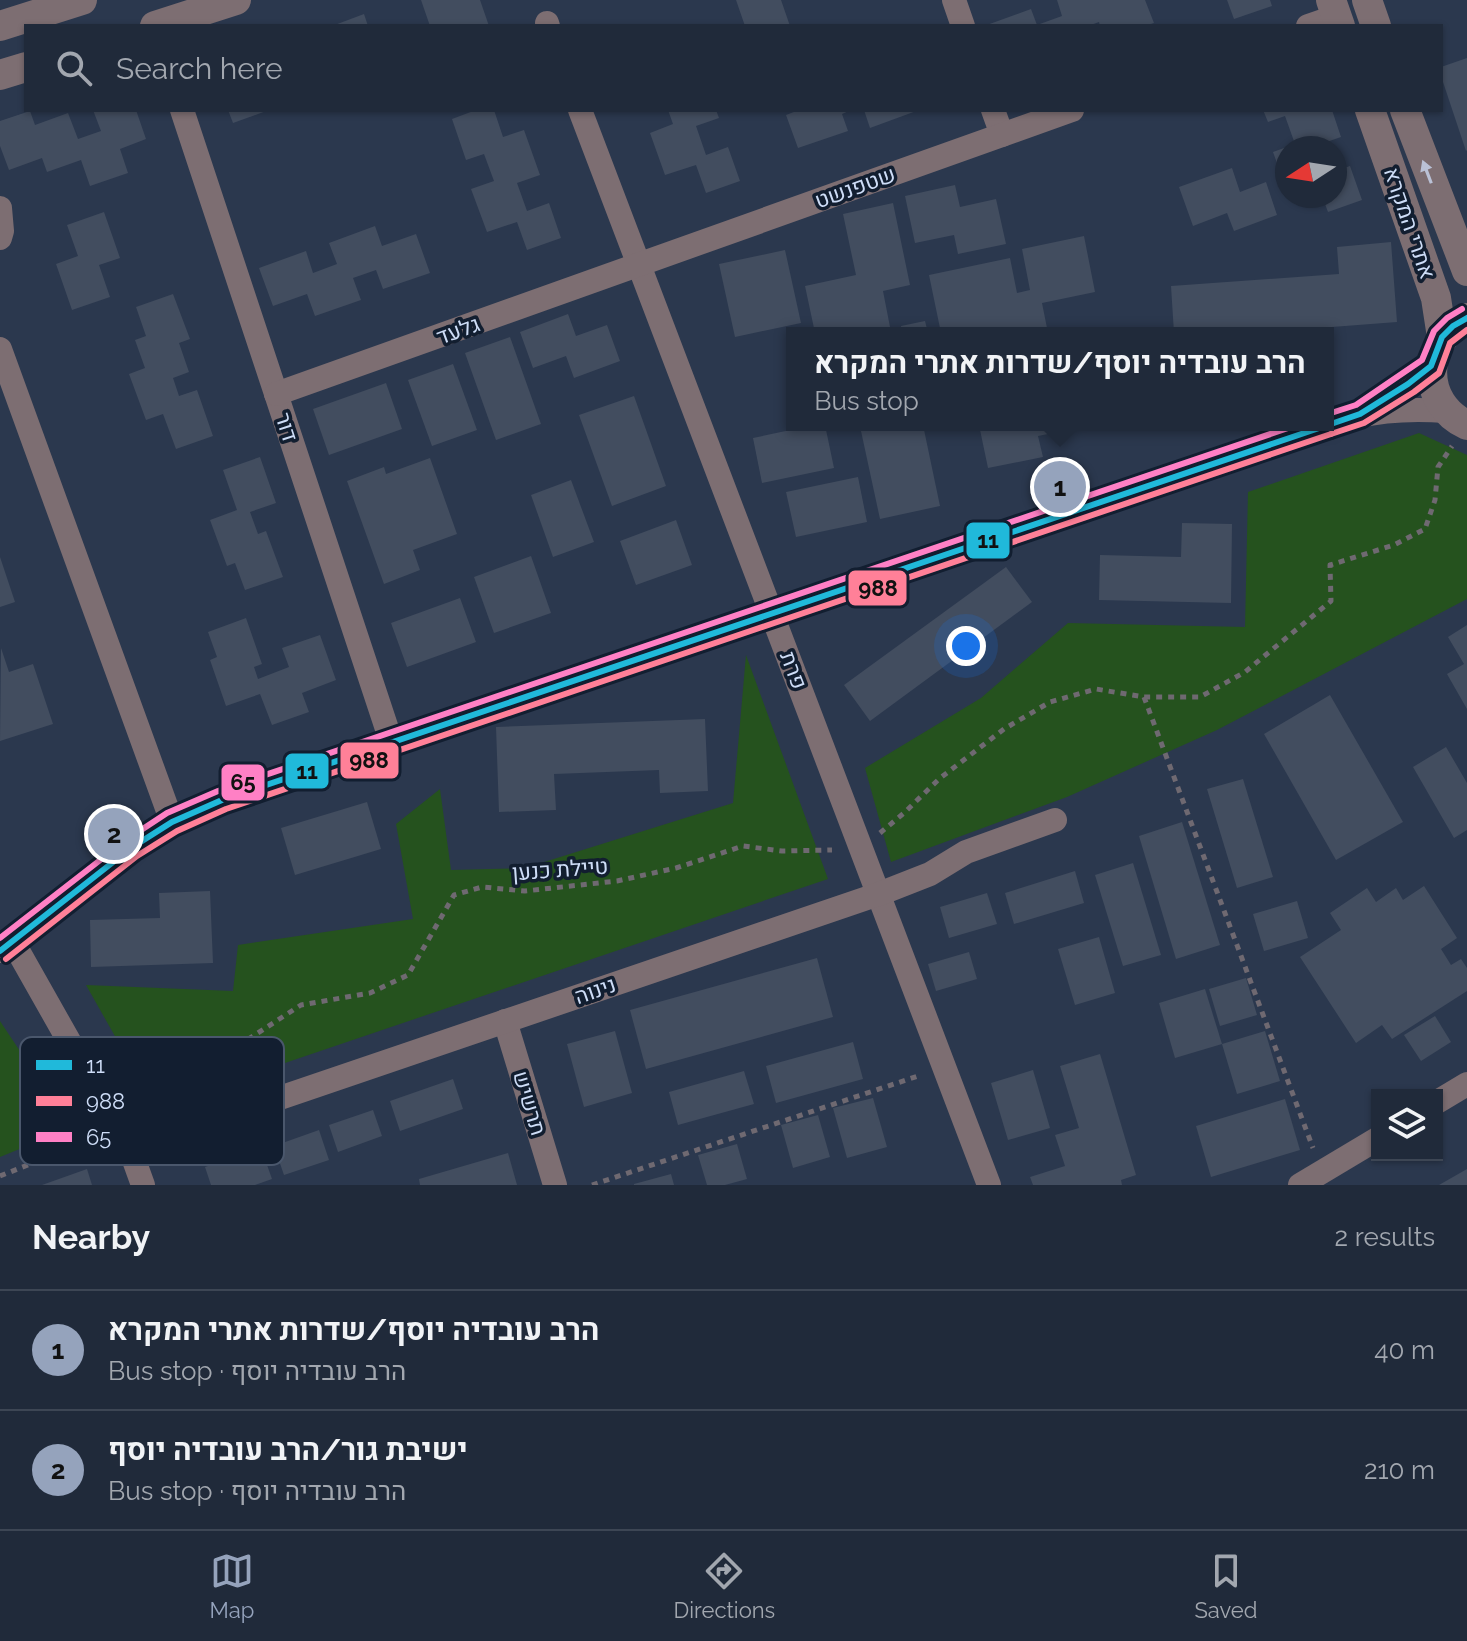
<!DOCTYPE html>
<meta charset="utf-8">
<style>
body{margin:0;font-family:Raleway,Heebo,sans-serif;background:#283242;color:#f1f3f6}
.controls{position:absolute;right:24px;bottom:24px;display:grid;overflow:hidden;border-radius:0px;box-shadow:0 2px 6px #0004}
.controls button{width:72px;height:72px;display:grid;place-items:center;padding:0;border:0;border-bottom:2px solid #3d4654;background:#202a3a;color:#f1f3f6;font:40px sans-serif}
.compass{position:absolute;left:1275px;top:136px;width:72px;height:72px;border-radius:50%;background:#202a3a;box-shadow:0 2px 6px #0004;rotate:258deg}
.you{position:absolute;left:966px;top:646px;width:28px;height:28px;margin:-20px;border:6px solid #fff;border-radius:50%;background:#1a73e8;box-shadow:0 0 0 12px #1a73e833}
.badge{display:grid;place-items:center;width:52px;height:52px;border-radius:50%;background:#95a3bc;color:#111;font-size:26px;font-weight:700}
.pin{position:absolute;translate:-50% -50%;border:4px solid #fff;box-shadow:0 2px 8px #0006}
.popup{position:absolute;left:786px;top:327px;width:548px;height:104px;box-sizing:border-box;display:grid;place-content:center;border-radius:0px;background:#202a3a;filter:drop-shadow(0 2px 6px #0005);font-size:26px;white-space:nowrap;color:#a2a7af}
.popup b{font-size:30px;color:#f1f3f6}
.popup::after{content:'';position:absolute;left:50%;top:100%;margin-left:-16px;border:16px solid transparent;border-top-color:#202a3a}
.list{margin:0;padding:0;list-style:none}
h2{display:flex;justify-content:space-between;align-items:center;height:104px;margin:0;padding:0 32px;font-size:34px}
h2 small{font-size:26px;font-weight:400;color:#a2a7af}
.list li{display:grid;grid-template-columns:52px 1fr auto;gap:24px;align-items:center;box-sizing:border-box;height:120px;padding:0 32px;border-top:2px solid #3d4654}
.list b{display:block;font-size:30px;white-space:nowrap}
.list p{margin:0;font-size:26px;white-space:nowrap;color:#a2a7af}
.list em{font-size:26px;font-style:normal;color:#a2a7af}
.icon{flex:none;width:44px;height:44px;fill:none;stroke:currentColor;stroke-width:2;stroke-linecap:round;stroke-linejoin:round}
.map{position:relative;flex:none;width:1467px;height:1185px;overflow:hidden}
.search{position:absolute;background:#202a3a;box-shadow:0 2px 6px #0004;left:24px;right:24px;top:24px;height:88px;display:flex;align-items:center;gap:20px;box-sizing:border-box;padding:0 28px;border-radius:0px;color:#a2a7af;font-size:30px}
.sheet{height:344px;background:#202a3a}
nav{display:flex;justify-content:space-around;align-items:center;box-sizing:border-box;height:112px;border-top:2px solid #3d4654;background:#202a3a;font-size:22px;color:#a2a7af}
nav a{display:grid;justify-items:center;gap:4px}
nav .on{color:#95a3bc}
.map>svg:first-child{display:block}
.green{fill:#25521e}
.building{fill:#424d5f}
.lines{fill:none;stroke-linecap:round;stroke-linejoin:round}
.path{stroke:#6f6971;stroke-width:5;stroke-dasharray:6 6;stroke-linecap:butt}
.minor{stroke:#7d6e72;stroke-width:24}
.tertiary{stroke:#7d6e72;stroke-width:30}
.bus-1-casing{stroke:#121e30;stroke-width:12}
.bus-2-casing{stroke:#121e30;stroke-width:12}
.bus-3-casing{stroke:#121e30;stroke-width:12}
.bus-1{stroke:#20b9da;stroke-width:6}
.bus-2{stroke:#ff8098;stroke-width:6}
.bus-3{stroke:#ff80c5;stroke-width:6}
.oneway{fill:#bac1d6}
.labels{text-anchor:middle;stroke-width:7;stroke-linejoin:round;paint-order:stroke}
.street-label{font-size:22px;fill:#ceddf7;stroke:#121e30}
.key{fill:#121e30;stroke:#4a576c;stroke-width:2}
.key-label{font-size:22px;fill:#ceddf7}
.line-badge{stroke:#121e30;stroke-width:3}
.pale-badge-label{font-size:22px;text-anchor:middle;font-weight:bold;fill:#111}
</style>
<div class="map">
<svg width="1467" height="1185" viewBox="0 0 1467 1185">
<rect width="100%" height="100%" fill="#2b384e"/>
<!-- green -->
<g class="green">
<polygon points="1419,433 1467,455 1467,599 1217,730 1067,797 891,862 865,768 981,698 1068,623 1245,627 1248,492"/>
<polygon points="746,655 828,879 155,1107 86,985 233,991 238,945 413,919 396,824 440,789 451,870 525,868 733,803"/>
<polygon points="0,1021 71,1128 0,1157"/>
</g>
<!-- building -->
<g class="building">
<polygon points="421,0 480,0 489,26 430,26"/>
<polygon points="736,0 781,0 790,26 745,26"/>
<polygon points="1057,0 1145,0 1154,23 1144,26 1100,26 1099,22 1088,26 984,26 1031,9 1037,25 1062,16"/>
<polygon points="1227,0 1270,0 1272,6 1234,19"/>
<polygon points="364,14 368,26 332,26"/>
<polygon points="1467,58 1467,150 1466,151 1441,76 1441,67"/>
<polygon points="93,110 136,110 146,139 120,149 128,173 90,186 81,160 47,172 42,158 9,170 0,146 0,121 30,111 35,125 68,113 78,139 101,131"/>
<polygon points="228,110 269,110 233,123"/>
<polygon points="476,110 494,110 503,137 524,130 540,175 517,183 527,211 549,203 561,238 527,250 517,222 487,232 471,189 494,181 484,154 466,160 452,119"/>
<polygon points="668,110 716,110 719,118 696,126 706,155 728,147 740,181 706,193 696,165 665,175 650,133 673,124"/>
<polygon points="799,110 851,110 842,114 848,131 798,148 786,115"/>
<polygon points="864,110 919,110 870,128"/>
<polygon points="1263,110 1332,110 1341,137 1318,145 1319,148 1287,148 1287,191 1273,152 1295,144 1285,116 1268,122"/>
<polygon points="1350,166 1362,200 1328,212 1322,196 1335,196 1335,171"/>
<polygon points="1232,168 1240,192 1266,182 1277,215 1234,231 1227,213 1193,226 1179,187"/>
<polygon points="955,185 960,207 996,199 1006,244 958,254 954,235 915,243 905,196"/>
<polygon points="893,203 910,285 883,291 890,327 861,333 815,333 805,286 856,275 843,214"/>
<polygon points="104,212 120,258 99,265 110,297 72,310 56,264 78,256 67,225"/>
<polygon points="375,226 382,246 416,234 430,273 383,289 376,270 353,278 361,300 315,316 307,294 273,306 259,268 306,251 313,273 337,264 329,243"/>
<polygon points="1084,236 1095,292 1042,303 1048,333 941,333 929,275 1010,258 1017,293 1030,290 1022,249"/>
<polygon points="1391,242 1397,322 1252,333 1174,333 1171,286 1339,274 1337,247"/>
<polygon points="785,250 801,323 735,337 719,264"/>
<polygon points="173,294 190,339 179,343 189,372 173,378 179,396 197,390 213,436 176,449 163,414 146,420 129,374 145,368 135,340 146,336 136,307"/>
<polygon points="568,314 576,336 607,325 620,361 574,378 566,356 533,368 520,332"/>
<polygon points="925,321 928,333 902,333 901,326"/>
<polygon points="510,337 541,424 496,440 465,353"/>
<polygon points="453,364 477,430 432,446 408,380"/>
<polygon points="386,383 402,429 329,455 313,409"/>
<polygon points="634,396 666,486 612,506 579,415"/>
<polygon points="814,425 825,425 834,468 762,483 753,438"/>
<polygon points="889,425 923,425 940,506 880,519 861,431"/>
<polygon points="979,425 1067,425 1068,430 1038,436 1043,457 988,468"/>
<polygon points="260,457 276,503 250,512 258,534 266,531 283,577 245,590 235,563 227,566 210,520 237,510 223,470"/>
<polygon points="430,458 457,534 413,550 420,570 384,584 347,481 384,467 386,474"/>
<polygon points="858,477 867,522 796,537 786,492"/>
<polygon points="571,480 594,542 553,557 531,495"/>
<polygon points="676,520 692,565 636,585 620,541"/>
<polygon points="1182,523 1232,524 1231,603 1099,600 1100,555 1181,557"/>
<polygon points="531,556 551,613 494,633 474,577"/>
<polygon points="0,557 15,602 0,607"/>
<polygon points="1006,567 1032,602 870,721 844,685"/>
<polygon points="460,598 476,642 407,667 391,623"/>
<polygon points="246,618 262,664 254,667 258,679 289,667 282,648 320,635 336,680 302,693 309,712 272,725 260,694 226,706 210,660 217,657 208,632"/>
<polygon points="1467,625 1467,709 1447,674 1464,664 1448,637"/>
<polygon points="1,648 9,672 33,664 53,724 0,741"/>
<polygon points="1330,695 1403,822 1336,860 1264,734"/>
<polygon points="705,719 708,791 660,793 659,770 554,774 556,810 499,812 496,727"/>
<polygon points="1446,747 1467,783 1467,830 1454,838 1413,767"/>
<polygon points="1243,779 1273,877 1237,888 1207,789"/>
<polygon points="367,802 381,849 295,875 281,828"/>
<polygon points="1182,822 1220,945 1176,959 1139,836"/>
<polygon points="1133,863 1161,955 1123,966 1095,875"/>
<polygon points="1075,871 1084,903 1014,924 1005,893"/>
<polygon points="1424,886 1457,938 1441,949 1451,965 1461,959 1467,968 1467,991 1392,1039 1382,1025 1356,1043 1300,957 1341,930 1330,913 1367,888 1376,902 1396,888 1403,900"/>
<polygon points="210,891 213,963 91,967 90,920 160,918 159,893"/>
<polygon points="987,893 997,924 949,938 940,907"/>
<polygon points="1297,901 1308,938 1264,951 1253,914"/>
<polygon points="1099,937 1115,993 1075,1005 1058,949"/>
<polygon points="969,952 977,979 936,991 928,964"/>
<polygon points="817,958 833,1017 646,1069 630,1010"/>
<polygon points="1246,978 1257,1015 1220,1026 1209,989"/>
<polygon points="1205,989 1222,1044 1175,1058 1159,1003"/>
<polygon points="1435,1016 1451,1042 1421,1061 1404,1035"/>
<polygon points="615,1031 632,1093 584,1107 567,1044"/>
<polygon points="1265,1031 1280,1081 1237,1094 1222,1044"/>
<polygon points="853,1042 863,1079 776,1103 766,1066"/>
<polygon points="1100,1054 1136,1175 1121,1180 1122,1185 1033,1185 1030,1177 1065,1166 1055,1135 1079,1128 1060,1066"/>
<polygon points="1033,1070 1050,1128 1008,1140 991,1083"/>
<polygon points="744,1071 754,1104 678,1125 669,1092"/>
<polygon points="453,1079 463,1109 400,1131 390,1101"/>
<polygon points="873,1098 887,1147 847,1158 833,1108"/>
<polygon points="1285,1099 1300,1150 1211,1177 1196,1126"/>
<polygon points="373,1110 382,1136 338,1152 329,1125"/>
<polygon points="818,1115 830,1157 793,1168 781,1125"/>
<polygon points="319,1130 329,1160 284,1175 274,1146"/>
<polygon points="737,1144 747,1179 725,1185 707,1185 698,1155"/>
<polygon points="261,1148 272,1179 255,1185 211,1185 205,1167"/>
<polygon points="508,1153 517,1185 420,1185 419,1179"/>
<polygon points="87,1169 92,1185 42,1185"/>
<polygon points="1467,1169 1467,1185 1439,1185"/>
<polygon points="671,1174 674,1185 634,1185 634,1184"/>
</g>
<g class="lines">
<!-- path -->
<g class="path">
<polyline points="1144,697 1313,1148"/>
<polyline points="880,833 904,813 939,779 1004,729 1050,702 1096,689 1144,697 1200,697 1245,672 1331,601 1330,565 1394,545 1425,529 1435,500 1438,467 1452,446"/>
<polyline points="130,1098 219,1058 301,1005 370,993 408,975 454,895 482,887 525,891 617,881 676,868 743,846 782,851 832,850"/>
<polyline points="0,1176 91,1140 81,1121"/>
<polyline points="592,1185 921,1075"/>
</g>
<!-- minor -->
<g class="minor">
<polyline points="954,0 963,26"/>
<polyline points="547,23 548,26"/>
<polyline points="1308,26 1337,16"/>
<polyline points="182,110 392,744"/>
<polyline points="580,110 989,1185"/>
<polyline points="993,110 1002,135"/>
<polyline points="0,208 2,231 0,238"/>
<polyline points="0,349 172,822"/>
<polyline points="276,394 1072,110"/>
<polyline points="1369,409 1390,398 1431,366"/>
<path d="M1328 425C1368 411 1404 408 1446 411"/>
<polyline points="13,942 130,1149 143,1185"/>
<polyline points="0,951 131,848 172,822 222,800 1328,425"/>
<polyline points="505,1021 555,1185"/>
<polyline points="1437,1102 1467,1084"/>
<polyline points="130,1149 879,894 930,874 966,852 1055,820"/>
<polyline points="1300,1185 1377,1139"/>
</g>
<!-- tertiary -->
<g class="tertiary">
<polyline points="1331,0 1340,26"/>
<polyline points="1367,0 1376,26"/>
<polyline points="0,26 82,0"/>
<polyline points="155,26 236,0"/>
<polyline points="0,75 26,67"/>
<polyline points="1370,110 1436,298 1442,337"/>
<polyline points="1405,110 1467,271"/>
<path d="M1467 318C1421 341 1420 403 1467 425"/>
</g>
<defs>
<g id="bus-1">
<polyline points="1328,425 1360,414 1408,384 1431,366 1442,337 1453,326 1467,318"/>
<polyline points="0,951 131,848 172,822 222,800 1328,425"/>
</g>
<g id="bus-2">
<polyline points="1331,434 1364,423 1414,392 1439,373 1450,343 1467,330"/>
<polyline points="6,959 137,856 177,831 226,809 1331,434"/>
</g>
<g id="bus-3">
<polyline points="1328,414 1356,405 1422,360 1434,331 1447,318 1462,309"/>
<polyline points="0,938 126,840 167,813 218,791 1297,425"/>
</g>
</defs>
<!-- bus-1 casing -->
<use href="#bus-1" class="bus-1-casing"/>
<!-- bus-2 casing -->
<use href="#bus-2" class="bus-2-casing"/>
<!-- bus-3 casing -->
<use href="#bus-3" class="bus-3-casing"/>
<!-- bus-1 -->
<use href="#bus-1" class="bus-1"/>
<!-- bus-2 -->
<use href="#bus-2" class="bus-2"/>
<!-- bus-3 -->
<use href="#bus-3" class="bus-3"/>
</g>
<!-- one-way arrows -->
<defs><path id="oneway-solid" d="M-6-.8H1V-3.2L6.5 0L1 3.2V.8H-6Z" transform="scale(2)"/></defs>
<use class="oneway" href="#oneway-solid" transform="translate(1427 172) rotate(-111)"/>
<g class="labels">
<!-- street labels -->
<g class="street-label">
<text transform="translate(855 187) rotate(-20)" y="8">שטפנשט</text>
<text transform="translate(1410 223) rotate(71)" y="8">אתרי המקרא</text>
<text transform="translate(458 330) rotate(-20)" y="8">גלעד</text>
<text transform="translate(287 427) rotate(72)" y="8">דור</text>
<text transform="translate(794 670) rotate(69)" y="8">פרת</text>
<text transform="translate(560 869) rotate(-4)" y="8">טיילת כנען</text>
<text transform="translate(595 990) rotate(-19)" y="8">נינוה</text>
<text transform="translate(530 1103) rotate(73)" y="8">תרשיש</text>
</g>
</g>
<!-- legend -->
<rect x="20" y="1037" width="264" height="128" rx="12" class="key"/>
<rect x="36" y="1060" width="36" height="10" fill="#20b9da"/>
<rect x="36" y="1096" width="36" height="10" fill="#ff8098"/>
<rect x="36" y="1132" width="36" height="10" fill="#ff80c5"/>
<g class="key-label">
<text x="86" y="1073">11</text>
<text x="86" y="1109">988</text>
<text x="86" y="1145">65</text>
</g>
<g class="line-badge">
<rect x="965" y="521" width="46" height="39" rx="8" fill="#20b9da"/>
<rect x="847" y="569" width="61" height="38" rx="8" fill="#ff8098"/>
<rect x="339" y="741" width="61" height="39" rx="8" fill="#ff8098"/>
<rect x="284" y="752" width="46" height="38" rx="8" fill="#20b9da"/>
<rect x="220" y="763" width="46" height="39" rx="8" fill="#ff80c5"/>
</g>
<g class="pale-badge-label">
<text x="988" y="548">11</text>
<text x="878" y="596">988</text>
<text x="369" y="768">988</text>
<text x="307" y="779">11</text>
<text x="243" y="790">65</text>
</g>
</svg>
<div class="controls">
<button><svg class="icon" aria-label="layers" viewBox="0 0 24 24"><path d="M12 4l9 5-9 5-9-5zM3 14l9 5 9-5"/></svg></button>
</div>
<svg class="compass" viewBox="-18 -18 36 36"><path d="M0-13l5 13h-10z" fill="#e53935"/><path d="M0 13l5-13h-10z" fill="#a2a7af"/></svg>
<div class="you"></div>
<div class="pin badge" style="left:1060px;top:487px">1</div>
<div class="popup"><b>הרב עובדיה יוסף/שדרות אתרי המקרא</b>Bus stop</div>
<div class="pin badge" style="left:114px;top:834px">2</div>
<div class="search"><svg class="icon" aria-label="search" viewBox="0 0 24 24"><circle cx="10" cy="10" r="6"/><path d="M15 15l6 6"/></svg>Search here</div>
</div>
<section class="sheet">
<h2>Nearby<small>2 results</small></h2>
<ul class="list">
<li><span class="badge">1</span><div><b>הרב עובדיה יוסף/שדרות אתרי המקרא</b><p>Bus stop · הרב עובדיה יוסף</p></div><em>40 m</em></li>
<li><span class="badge">2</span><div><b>ישיבת גור/הרב עובדיה יוסף</b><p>Bus stop · הרב עובדיה יוסף</p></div><em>210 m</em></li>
</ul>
</section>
<nav>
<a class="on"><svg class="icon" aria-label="map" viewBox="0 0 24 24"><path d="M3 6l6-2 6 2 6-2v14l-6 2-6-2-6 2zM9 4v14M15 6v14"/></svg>Map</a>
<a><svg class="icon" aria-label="directions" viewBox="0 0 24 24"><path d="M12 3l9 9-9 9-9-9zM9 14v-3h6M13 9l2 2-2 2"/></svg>Directions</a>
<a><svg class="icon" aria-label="saved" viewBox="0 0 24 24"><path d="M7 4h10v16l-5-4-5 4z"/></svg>Saved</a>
</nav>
